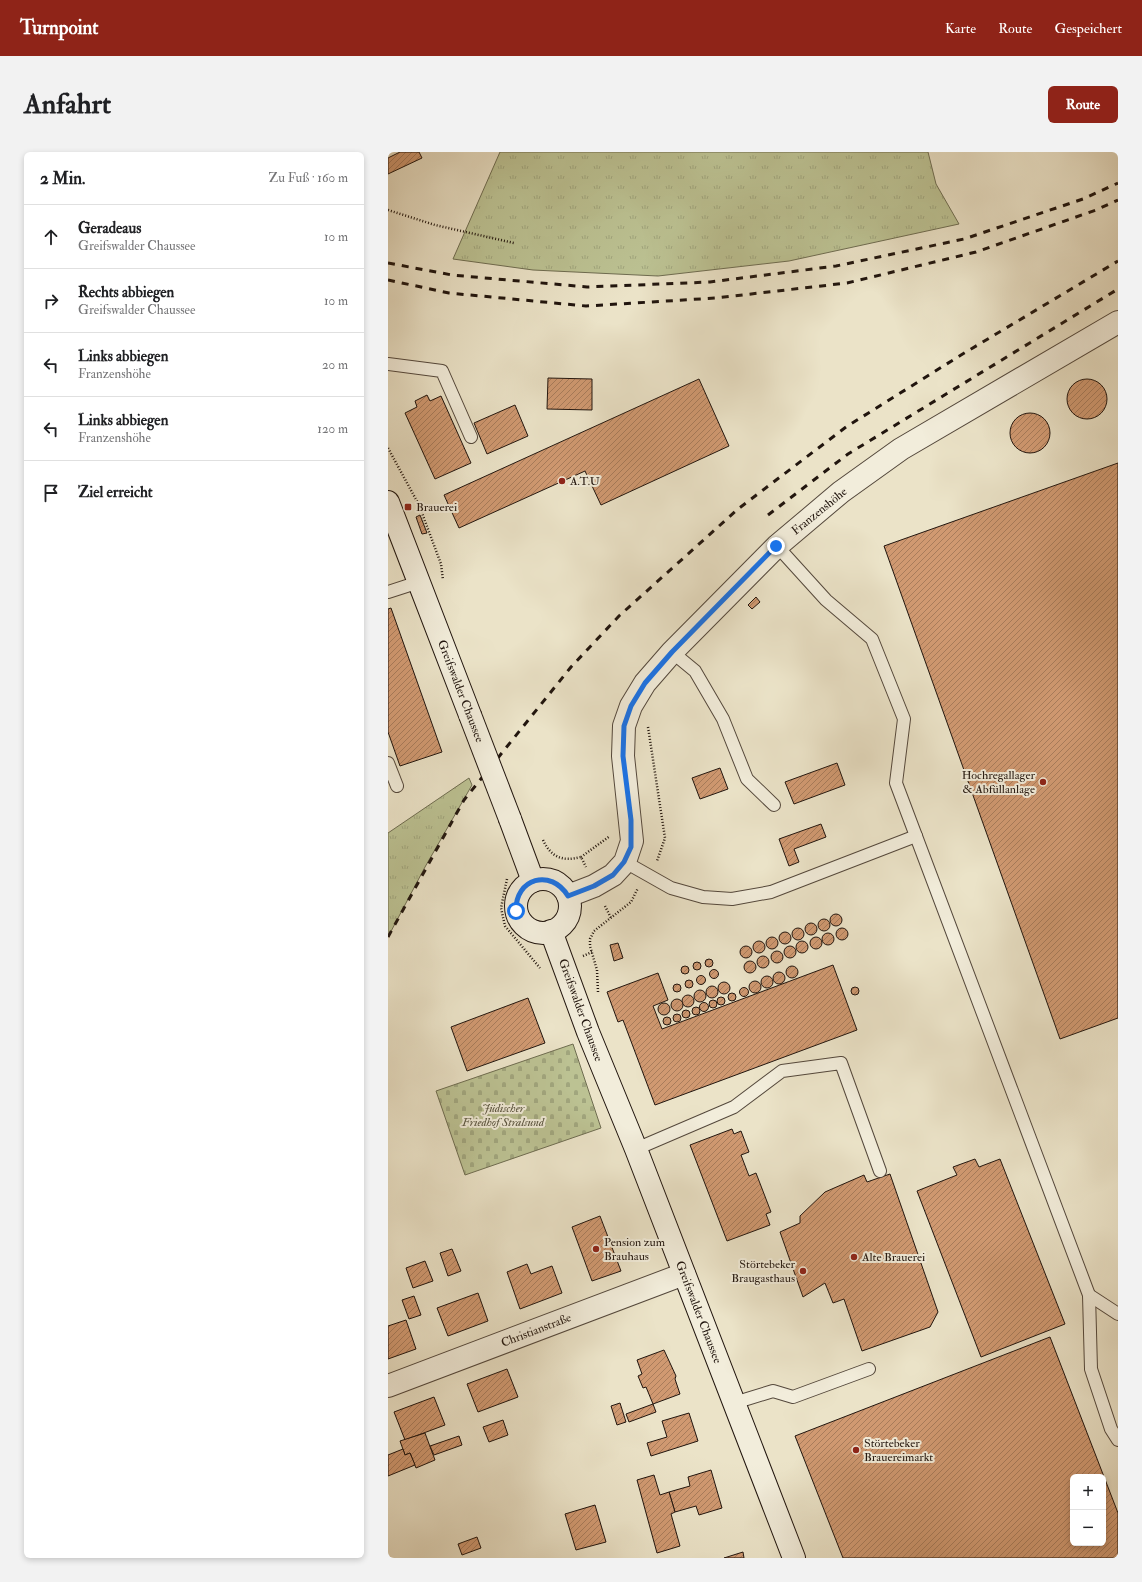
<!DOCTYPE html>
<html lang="de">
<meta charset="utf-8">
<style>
body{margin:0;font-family:"IM FELL Double Pica",serif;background:#f2f2f2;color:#202124}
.controls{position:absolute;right:12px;bottom:12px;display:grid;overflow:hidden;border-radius:6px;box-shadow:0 2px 6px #0003}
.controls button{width:36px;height:36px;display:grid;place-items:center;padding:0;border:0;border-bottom:1px solid #e0e0e0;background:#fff;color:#202124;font:20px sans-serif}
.stop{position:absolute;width:12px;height:12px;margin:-9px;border:3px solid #1a73e8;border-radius:50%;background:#fff}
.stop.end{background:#1a73e8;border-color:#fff;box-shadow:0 1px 4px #0008}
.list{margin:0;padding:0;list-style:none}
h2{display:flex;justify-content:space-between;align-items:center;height:52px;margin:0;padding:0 16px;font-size:17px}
h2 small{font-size:13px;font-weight:400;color:#757577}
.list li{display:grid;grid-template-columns:26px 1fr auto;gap:12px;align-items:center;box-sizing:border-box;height:64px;padding:0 16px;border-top:1px solid #e0e0e0}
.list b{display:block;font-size:15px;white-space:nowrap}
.list p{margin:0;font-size:13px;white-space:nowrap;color:#757577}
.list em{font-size:13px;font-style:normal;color:#757577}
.icon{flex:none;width:22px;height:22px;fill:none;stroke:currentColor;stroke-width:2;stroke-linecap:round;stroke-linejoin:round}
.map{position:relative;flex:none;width:730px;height:1406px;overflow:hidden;border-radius:6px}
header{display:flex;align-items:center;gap:24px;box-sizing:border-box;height:56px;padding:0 20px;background:#8f2418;color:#fff}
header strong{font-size:19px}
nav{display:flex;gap:22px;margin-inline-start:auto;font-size:14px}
.intro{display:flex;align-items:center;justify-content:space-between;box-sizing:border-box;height:96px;padding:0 24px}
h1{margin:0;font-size:28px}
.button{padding:10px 18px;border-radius:6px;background:#8f2418;color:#fff;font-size:14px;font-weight:700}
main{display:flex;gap:24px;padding:0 24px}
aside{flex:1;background:#fff;border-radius:6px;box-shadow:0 2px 6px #0003}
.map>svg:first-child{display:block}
.grass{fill:url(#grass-tufts);stroke:#6e6c50}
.cemetery{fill:url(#cemetery-stones);stroke:#6e6c50}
.building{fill:url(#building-hatch);stroke:#21150e;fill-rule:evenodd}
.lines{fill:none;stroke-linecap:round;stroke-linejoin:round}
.service-casing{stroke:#54483c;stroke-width:14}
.minor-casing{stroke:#54483c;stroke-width:24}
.secondary-casing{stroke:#21150e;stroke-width:24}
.path{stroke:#21150e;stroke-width:2.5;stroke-dasharray:1 2;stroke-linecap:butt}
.service{stroke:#f2eddb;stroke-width:12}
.minor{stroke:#f2eddb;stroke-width:22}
.secondary{stroke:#f2eddb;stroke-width:22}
.rail{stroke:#21150e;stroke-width:3;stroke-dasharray:7 7;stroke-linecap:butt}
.secondary-bridge-casing{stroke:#21150e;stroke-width:24;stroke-linecap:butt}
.secondary-bridge{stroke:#f2eddb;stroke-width:22}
.route{stroke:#1a73e8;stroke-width:5}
.poi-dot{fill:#8f2418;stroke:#f2eddb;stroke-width:1.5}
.labels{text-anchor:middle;stroke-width:4;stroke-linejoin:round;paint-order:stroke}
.poi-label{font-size:12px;fill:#21150e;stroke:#f2eddb;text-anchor:start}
.street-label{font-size:12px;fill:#21150e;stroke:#f2eddb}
.park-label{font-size:12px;font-style:italic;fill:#57523d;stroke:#f2eddb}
</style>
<header>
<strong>Turnpoint</strong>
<nav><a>Karte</a><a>Route</a><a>Gespeichert</a></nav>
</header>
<div class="intro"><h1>Anfahrt</h1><a class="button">Route</a></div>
<main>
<aside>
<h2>2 Min.<small>Zu Fuß · 160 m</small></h2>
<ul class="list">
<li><svg class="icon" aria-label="ahead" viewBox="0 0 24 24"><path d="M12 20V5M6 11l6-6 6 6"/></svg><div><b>Geradeaus</b><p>Greifswalder Chaussee</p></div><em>10 m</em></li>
<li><svg class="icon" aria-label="right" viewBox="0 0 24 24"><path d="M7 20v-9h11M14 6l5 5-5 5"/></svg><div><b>Rechts abbiegen</b><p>Greifswalder Chaussee</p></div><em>10 m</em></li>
<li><svg class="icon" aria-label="left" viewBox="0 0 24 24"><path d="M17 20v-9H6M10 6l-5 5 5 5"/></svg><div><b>Links abbiegen</b><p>Franzenshöhe</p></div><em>20 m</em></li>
<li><svg class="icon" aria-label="left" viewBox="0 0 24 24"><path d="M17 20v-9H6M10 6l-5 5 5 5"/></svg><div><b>Links abbiegen</b><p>Franzenshöhe</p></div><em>120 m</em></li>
<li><svg class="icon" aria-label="arrive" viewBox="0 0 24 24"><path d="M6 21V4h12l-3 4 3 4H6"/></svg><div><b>Ziel erreicht</b></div></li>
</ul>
</aside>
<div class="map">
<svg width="730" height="1406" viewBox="0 0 730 1406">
<defs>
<pattern id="grass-tufts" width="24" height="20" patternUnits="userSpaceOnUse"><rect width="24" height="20" fill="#bcc293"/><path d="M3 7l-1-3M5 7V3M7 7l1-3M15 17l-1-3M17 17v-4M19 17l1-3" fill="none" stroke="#a1a67e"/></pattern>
<pattern id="cemetery-stones" width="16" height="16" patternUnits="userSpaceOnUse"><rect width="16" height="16" fill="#bcc293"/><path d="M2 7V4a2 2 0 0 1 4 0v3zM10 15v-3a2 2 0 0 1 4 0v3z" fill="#a1a67e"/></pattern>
<pattern id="building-hatch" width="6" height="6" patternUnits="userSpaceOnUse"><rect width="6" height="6" fill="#d09971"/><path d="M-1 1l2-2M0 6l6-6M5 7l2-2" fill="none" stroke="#a87c5b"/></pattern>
</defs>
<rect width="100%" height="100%" fill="#ebe3c8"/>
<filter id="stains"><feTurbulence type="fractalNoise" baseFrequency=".005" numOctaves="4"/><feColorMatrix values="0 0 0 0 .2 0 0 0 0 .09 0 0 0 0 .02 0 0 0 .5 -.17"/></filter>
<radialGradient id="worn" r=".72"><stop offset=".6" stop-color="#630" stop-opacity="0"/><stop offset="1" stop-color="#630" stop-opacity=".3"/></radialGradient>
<!-- grass -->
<g class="grass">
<polygon points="112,0 540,0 548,32 571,72 401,109 270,124 145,118 65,107"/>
<polygon points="81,626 84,633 37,715 0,785 0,681"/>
</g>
<!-- cemetery -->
<polygon class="cemetery" points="185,892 213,976 77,1023 48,939"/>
<!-- building -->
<g class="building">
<polygon points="12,0 31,0 34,6 0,22 0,6"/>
<polygon points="160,226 204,227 204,258 159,257"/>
<circle cx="699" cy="247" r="20"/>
<polygon points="311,227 341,294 213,353 197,319 71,376 56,343"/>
<polygon points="39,243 42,249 53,244 83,311 47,327 17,261 29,255 27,249"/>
<polygon points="127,253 140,284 99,302 86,271"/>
<circle cx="642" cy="281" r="20"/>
<polygon points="730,311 730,866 672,887 496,394"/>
<polygon points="32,363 39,381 34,382 28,365"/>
<polygon points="368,445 372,450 364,457 360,453"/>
<polygon points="3,456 54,600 12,614 0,580 0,457"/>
<polygon points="449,611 457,633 406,652 397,630"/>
<polygon points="332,616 340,637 312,647 304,626"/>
<polygon points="433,672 438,685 406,697 411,710 401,714 391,687"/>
<circle cx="448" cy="768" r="6"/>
<circle cx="436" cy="773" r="6"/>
<circle cx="423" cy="777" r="6"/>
<circle cx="410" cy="782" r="6"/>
<circle cx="454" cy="782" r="6"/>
<circle cx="397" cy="786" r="6"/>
<circle cx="440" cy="787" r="6"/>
<circle cx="428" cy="791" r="6"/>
<circle cx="384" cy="791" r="6"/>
<circle cx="414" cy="795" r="6"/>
<circle cx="371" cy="795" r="6"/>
<polygon points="230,791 235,806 226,809 222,793"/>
<circle cx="402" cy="800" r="6"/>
<circle cx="358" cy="800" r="6"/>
<circle cx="389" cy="805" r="6"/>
<circle cx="375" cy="810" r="6"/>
<circle cx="321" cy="811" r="4"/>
<circle cx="362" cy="815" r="6"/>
<circle cx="309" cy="814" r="4"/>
<polygon points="445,813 469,878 267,953 235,868 230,870 219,840 270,821 280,848 265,854 274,877"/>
<circle cx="404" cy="820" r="6"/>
<circle cx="297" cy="818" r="4"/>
<circle cx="326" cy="822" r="4.5"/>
<circle cx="391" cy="826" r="6"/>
<circle cx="313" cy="828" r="4.5"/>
<circle cx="379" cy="830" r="6"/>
<circle cx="301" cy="832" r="4"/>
<circle cx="367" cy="835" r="6"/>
<circle cx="336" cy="836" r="6"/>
<circle cx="289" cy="836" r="4"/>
<circle cx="324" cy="840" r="6"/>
<circle cx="467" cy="839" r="4"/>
<circle cx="356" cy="840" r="4.5"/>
<circle cx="312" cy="844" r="6"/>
<circle cx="344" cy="845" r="4"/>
<circle cx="300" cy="849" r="6"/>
<circle cx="333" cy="849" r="4"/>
<polygon points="140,846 157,891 79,919 63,875"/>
<circle cx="289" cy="853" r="6"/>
<circle cx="325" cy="852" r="4"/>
<circle cx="316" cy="855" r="4.5"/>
<circle cx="276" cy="857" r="6"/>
<circle cx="308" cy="859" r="4"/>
<circle cx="298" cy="862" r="4"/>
<circle cx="289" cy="866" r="4"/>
<circle cx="279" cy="869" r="4"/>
<polygon points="344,977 346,982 353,979 361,1000 353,1003 361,1024 368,1021 383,1060 378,1062 382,1073 339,1089 302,993"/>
<polygon points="587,1007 591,1015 612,1007 677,1172 593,1205 529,1039 569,1023 565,1015"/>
<polygon points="502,1022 550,1160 542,1175 474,1199 456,1147 445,1151 437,1131 415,1145 392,1080 412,1071 412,1064 437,1040 476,1023 479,1030"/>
<polygon points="212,1064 233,1119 204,1129 184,1075"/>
<polygon points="64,1097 73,1119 60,1124 52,1101"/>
<polygon points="37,1109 45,1129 25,1136 18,1116"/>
<polygon points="139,1112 143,1122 164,1114 174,1141 132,1157 119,1120"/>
<polygon points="90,1141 100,1169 60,1184 49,1156"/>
<polygon points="26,1144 33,1163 21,1167 14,1148"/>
<polygon points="18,1168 28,1197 0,1207 0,1174"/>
<path d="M662 1185 730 1361V1406H455L407 1284ZM685 1325H715V1391H685Z"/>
<polygon points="276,1198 288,1224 287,1227 292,1242 265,1252 258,1235 255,1236 250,1224 254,1222 249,1208"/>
<polygon points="119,1217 130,1245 90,1260 79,1232"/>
<polygon points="46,1245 57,1273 17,1288 6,1260"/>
<polygon points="232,1251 238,1270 229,1273 223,1254"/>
<polygon points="265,1252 268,1260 241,1270 238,1262"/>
<polygon points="301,1261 310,1289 263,1304 259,1291 279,1285 274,1269"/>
<polygon points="115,1268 120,1283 101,1290 95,1275"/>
<polygon points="37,1281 47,1308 28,1316 22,1301 17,1303 12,1289"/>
<polygon points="71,1284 74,1293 46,1303 42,1294"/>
<polygon points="15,1297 17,1303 22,1301 27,1313 0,1324 0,1303"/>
<polygon points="323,1318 334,1356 311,1363 308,1354 287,1360 281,1340 302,1334 300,1325"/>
<polygon points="266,1323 272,1343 281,1340 287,1360 283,1362 292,1394 269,1401 249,1328"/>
<polygon points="207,1353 218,1390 188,1398 177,1362"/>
<polygon points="89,1385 93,1396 74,1403 70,1392"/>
<polygon points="355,1400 356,1406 336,1406"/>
</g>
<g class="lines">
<defs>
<g id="service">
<polyline points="0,212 54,219 83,285"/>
<polyline points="389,394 438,448 484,487 516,567 508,631 701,1143 703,1217 723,1277 730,1288"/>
<polyline points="0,440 31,430"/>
<polyline points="284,500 307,519 335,567 359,627 386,653"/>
<polyline points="0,611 9,634"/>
<polyline points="237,710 283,736 315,745 344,747 383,740 528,684"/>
<polyline points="248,997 346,955 394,919 453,911 492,1019"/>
<polyline points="701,1143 730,1162"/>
<polyline points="346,1251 385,1239 405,1245 481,1217"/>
</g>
<g id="minor">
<polyline points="180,744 206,734 225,723 237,710 244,689 235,604 236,574 243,554 257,531 284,500 389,394 453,340 513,297 730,170"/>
<polyline points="0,1234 296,1122"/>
</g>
<g id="secondary">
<polyline points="0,350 82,563"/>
<polyline points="122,667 145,729"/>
<circle cx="155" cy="754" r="27"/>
<polyline points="163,779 200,880 248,997 406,1406"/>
</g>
</defs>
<!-- service casing -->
<use href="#service" class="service-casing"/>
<!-- minor casing -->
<use href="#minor" class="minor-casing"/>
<!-- secondary casing -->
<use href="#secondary" class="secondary-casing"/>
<!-- path -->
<g class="path">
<polyline points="0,58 47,73 126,91"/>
<polyline points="0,296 31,353 53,412 55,428"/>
<polyline points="260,575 277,686 269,709"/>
<path d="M155 688C163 705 174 710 193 705L198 715"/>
<polyline points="193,705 222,684"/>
<polyline points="119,727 113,756 117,774 152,816"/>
<polyline points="217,754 223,766"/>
<polyline points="195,804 204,800"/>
<polyline points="210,840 209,818 202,794 202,787 206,779 243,750 250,736"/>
</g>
<!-- service -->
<use href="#service" class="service"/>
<!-- minor -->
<use href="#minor" class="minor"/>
<!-- secondary -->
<use href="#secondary" class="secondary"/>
<!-- rail -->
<g class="rail">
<polyline points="0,111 64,123 199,135 322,130 448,114 576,87 695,47 730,31"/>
<polyline points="0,128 61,141 198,154 328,146 459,131 588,100 708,58 730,48"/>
<polyline points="380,363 460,302 730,137"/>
<polyline points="0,785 76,648 183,515 231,464 350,357 458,275 573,203 730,109"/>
</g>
<defs>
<polyline id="secondary-bridge" points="82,563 122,667"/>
</defs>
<!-- secondary-bridge casing -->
<use href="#secondary-bridge" class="secondary-bridge-casing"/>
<!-- secondary-bridge -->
<use href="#secondary-bridge" class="secondary-bridge"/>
</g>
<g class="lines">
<!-- route -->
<path class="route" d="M128 759C127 726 163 716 180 744L206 734 225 723 236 710 243 695V668L235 604 236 574 243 554 257 531 284 500 388 394"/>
</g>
<!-- markers -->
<g class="poi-dot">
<circle cx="174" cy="329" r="4"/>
<rect x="16" y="351" width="8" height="8" rx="2"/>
<circle cx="655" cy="630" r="4"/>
<circle cx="208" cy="1097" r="4"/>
<circle cx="466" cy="1105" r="4"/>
<circle cx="415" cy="1119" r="4"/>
<circle cx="468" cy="1298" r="4"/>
</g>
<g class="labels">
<!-- poi labels -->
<g class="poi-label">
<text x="182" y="333">A.T.U</text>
<text x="28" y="359">Brauerei</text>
<text x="647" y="627" text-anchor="end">Hochregallager<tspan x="647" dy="14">&amp; Abfüllanlage</tspan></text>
<text x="216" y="1094">Pension zum<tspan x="216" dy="14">Brauhaus</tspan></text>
<text x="474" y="1109">Alte Brauerei</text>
<text x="407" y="1116" text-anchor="end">Störtebeker<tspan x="407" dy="14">Braugasthaus</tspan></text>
<text x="476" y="1295">Störtebeker<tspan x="476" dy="14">Brauereimarkt</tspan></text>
</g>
<!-- street labels -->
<g class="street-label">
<text transform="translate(431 359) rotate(-39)" y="4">Franzenshöhe</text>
<text transform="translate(73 539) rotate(69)" y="4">Greifswalder Chaussee</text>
<text transform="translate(193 858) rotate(70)" y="4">Greifswalder Chaussee</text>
<text transform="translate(311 1160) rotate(69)" y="4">Greifswalder Chaussee</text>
<text transform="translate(148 1178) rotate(-21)" y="4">Christianstraße</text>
</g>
<!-- park labels -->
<g class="park-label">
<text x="115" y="960">Jüdischer<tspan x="115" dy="14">Friedhof Stralsund</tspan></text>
</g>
</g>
<rect width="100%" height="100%" filter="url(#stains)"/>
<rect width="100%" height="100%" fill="url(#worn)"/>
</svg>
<div class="controls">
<button>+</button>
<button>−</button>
</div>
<div class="stop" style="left:128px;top:759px"></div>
<div class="stop end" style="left:388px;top:394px"></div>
</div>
</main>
